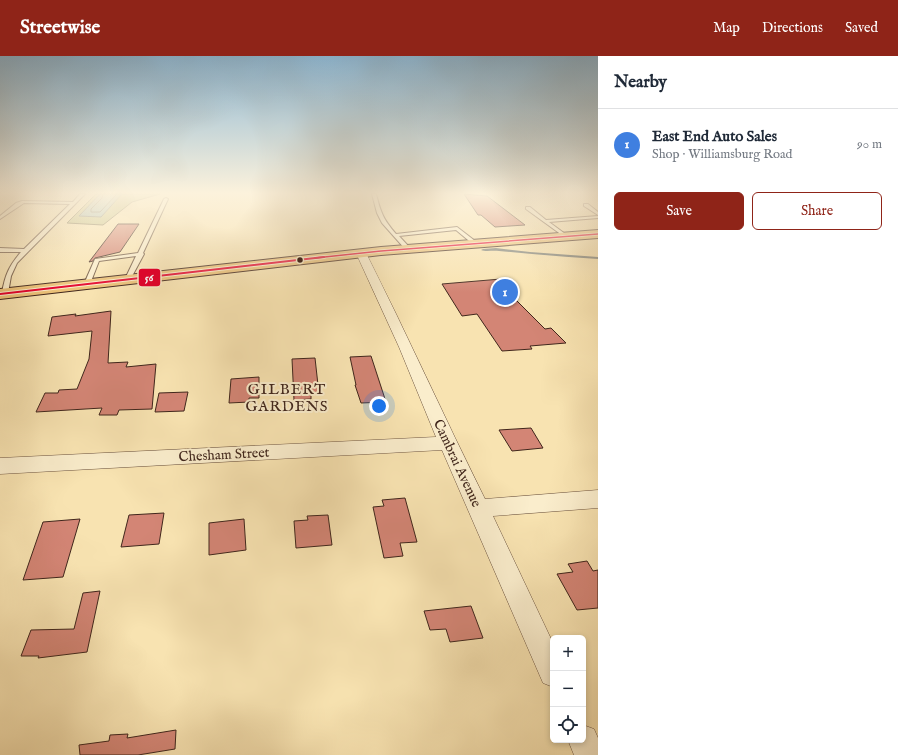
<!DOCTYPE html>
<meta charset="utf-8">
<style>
body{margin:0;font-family:"IM FELL English",serif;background:#f2f2f3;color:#1f2937}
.controls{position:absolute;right:12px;bottom:12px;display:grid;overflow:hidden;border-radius:6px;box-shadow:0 2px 6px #0003}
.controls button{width:36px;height:36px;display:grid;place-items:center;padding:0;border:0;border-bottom:1px solid #e0e1e3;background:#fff;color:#1f2937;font:20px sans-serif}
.you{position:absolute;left:379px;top:350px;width:14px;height:14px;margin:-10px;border:3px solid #fff;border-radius:50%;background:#1a73e8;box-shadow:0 0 0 6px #1a73e833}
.badge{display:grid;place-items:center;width:26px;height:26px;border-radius:50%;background:#8f2418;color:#fff;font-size:13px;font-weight:700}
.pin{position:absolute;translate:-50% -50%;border:2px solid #fff;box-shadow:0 1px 4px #0006}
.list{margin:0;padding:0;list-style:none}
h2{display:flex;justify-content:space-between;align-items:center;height:52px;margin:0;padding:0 16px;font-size:17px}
h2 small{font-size:13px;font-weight:400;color:#747a83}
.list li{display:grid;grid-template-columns:26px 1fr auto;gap:12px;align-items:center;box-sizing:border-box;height:72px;padding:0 16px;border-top:1px solid #e0e1e3}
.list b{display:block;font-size:15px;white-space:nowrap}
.list p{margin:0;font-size:13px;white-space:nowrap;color:#747a83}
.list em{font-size:13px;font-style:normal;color:#747a83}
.actions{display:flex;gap:8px;padding:12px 16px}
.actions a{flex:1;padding:9px 0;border:1px solid #8f2418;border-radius:6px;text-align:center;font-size:14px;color:#8f2418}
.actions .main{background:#8f2418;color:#fff}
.icon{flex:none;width:22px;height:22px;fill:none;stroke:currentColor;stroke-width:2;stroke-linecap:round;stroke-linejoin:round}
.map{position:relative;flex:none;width:598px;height:699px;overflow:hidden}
header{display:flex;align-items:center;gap:24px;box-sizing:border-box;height:56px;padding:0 20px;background:#8f2418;color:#fff}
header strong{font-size:19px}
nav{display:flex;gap:22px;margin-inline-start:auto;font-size:14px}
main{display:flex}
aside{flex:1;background:#fff}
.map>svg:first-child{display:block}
.green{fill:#c5c186;stroke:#827451}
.water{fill:#a2bbb7;stroke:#7b7f79}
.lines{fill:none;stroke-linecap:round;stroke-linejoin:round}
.shore{stroke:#71706a;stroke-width:1}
.stream{fill:#7b7f79;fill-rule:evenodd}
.building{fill:#d38575;stroke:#40261c}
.lane-casing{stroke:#6e5541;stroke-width:2}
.street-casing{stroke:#6e5541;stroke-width:1}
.primary-casing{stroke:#40261c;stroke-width:2}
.lane{fill:#faedcc;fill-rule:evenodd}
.street{fill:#faedcc;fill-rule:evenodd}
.primary{fill:#ecc278;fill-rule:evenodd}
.bus-1-far1-casing{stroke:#faedcc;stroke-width:3}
.bus-1-casing{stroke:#faedcc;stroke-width:4}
.bus-1-far1{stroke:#e4002b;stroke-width:1.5}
.bus-1{stroke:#e4002b;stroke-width:2}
.bus-dot{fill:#40261c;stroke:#faedcc;stroke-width:1.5}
.labels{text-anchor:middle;stroke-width:4;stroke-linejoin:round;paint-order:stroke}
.street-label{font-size:14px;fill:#40261c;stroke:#faedcc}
.neighbourhood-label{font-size:15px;letter-spacing:1px;fill:#40261c;stroke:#faedcc}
.line-badge{stroke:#faedcc;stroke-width:1.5}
.badge-label{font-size:11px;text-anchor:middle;font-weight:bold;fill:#fff}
</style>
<header>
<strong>Streetwise</strong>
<nav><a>Map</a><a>Directions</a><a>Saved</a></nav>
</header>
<main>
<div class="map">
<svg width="598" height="699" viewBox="0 0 598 699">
<rect width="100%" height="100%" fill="#f8e3b1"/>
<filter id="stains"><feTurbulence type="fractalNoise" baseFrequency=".005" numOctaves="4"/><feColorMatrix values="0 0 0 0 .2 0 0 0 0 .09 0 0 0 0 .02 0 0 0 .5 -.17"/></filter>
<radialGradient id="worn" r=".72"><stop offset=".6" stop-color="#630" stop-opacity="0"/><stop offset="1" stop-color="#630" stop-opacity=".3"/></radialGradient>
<!-- green -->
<polygon class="green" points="96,138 160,138 132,146 103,169 67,167"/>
<!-- water -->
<polygon class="water" points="100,138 122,138 101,161 79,160"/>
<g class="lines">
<!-- shore -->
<polyline class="shore" points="103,138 102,142 91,153 91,156 100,156 117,138"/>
<!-- stream -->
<path class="stream" d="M496 192 530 196 598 201V203C565 201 532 198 499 195 493 194 486 196 481 194L483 193Z"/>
</g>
<!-- building -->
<g class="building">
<polygon points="464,138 487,140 525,169 495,171 481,159 478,159"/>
<polygon points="118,168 139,168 120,196 95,202 93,205 89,206"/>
<polygon points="501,223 518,240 512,240 545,273 551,272 566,287 530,290 532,293 502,295 477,258 462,260 442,228"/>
<polygon points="111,255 108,307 128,306 126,311 156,308 152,353 119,354 117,359 99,359 102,352 36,356 45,337 58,337 59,334 77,333 89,303 92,275 48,280 52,261 76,258 75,260"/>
<polygon points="371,300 386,346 361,347 355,329 356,329 350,301"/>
<polygon points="315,302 319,338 311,338 311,343 294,344 292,303"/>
<polygon points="259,321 259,342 249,342 249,346 229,347 231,323"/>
<polygon points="188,336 184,355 155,356 159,337"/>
<polygon points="531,372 543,392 512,395 499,374"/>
<polygon points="405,442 417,486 400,487 403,500 384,502 373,451 384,450 382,444"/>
<polygon points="164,457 159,488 121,491 129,459"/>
<polygon points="328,459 332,489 296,492 294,465 308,464 307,460"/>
<polygon points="80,463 63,521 23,524 43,466"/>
<polygon points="244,463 246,494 209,499 209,467"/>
<polygon points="587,505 593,515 598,514 598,552 577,554 557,518 573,516 568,508"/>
<polygon points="100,535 87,596 38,602 39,600 21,600 31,574 74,573 83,537"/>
<polygon points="471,550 483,582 450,586 446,573 430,574 424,555"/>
<polygon points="176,674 175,693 138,699 80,699 79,689 109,685 110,679 128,678 127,682"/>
</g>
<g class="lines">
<defs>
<g id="lane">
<path d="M80 138H85L17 207 11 220 8 237 5 239 3 238 2 237C5 219 9 210 21 196H0V192L24 193 70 148 24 147 0 163V160L16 147 22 145 73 146Z"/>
<path d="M372 138H376C381 157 383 163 396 178L457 171 479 188 474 189 456 174 399 180 411 193 406 194 382 167 377 157Z"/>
<polygon points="166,142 168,143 143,197 144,198 130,224 125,223 136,200 99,205 90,228 85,229 84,228 95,203 138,197 164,143"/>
<polygon points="584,148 588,148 598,156 598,159 584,150"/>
<polygon points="526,151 530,151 546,164 598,160 598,162 549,166 568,180 568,182 566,182 526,153"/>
</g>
<g id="street">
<path d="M361 194 366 197C407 278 444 361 485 443L598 434V452L493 460 553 587V631L543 627 442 394 0 418V402L436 381 399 291 356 197Z"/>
<polygon points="583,669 594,673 598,682 598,699 574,699 568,684 583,684"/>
</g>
<polygon id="primary" points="598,174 598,182 381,199 0,243 0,233 381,191"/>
</defs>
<!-- lane casing -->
<use href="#lane" class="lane-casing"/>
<!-- street casing -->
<use href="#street" class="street-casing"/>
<!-- primary casing -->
<use href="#primary" class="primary-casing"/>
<!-- lane -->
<use href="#lane" class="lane"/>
<!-- street -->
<use href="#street" class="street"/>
<!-- primary -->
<use href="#primary" class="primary"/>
<defs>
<polyline id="bus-1-far1" points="315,202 381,195 598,178"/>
<polyline id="bus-1" points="0,238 324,201"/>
</defs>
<!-- bus-1-far1 casing -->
<use href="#bus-1-far1" class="bus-1-far1-casing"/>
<!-- bus-1 casing -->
<use href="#bus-1" class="bus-1-casing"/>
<!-- bus-1-far1 -->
<use href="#bus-1-far1" class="bus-1-far1"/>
<!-- bus-1 -->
<use href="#bus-1" class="bus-1"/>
</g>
<!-- sky -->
<linearGradient id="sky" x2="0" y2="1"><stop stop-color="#8cb7d4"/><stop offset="0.58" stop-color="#fcf2dc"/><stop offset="1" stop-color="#fcf2dc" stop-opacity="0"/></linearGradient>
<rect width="598" height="236" fill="url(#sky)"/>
<!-- markers -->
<circle class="bus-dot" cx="300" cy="204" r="3.5"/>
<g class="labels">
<!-- street labels -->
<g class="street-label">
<text transform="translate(224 398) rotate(-3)" y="5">Chesham Street</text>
<text transform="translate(458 407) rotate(65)" y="5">Cambrai Avenue</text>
</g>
<!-- neighbourhood labels -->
<g class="neighbourhood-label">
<text x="287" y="338">GILBERT<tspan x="287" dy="17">GARDENS</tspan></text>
</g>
</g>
<rect class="line-badge" x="138" y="212" width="23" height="19" rx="4" fill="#e4002b"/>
<g class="badge-label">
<text x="149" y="225">56</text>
</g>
<rect width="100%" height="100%" filter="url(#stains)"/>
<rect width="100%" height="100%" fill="url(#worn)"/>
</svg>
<div class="controls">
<button>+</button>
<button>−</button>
<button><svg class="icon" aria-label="locate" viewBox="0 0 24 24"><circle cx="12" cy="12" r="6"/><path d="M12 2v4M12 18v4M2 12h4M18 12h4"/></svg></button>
</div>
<div class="you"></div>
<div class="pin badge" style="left:505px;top:236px;background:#3f7fe0">1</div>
</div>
<aside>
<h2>Nearby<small></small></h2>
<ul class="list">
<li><span class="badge" style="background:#3f7fe0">1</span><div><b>East End Auto Sales</b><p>Shop · Williamsburg Road</p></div><em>90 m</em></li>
</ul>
<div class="actions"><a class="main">Save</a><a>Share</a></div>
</aside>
</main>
